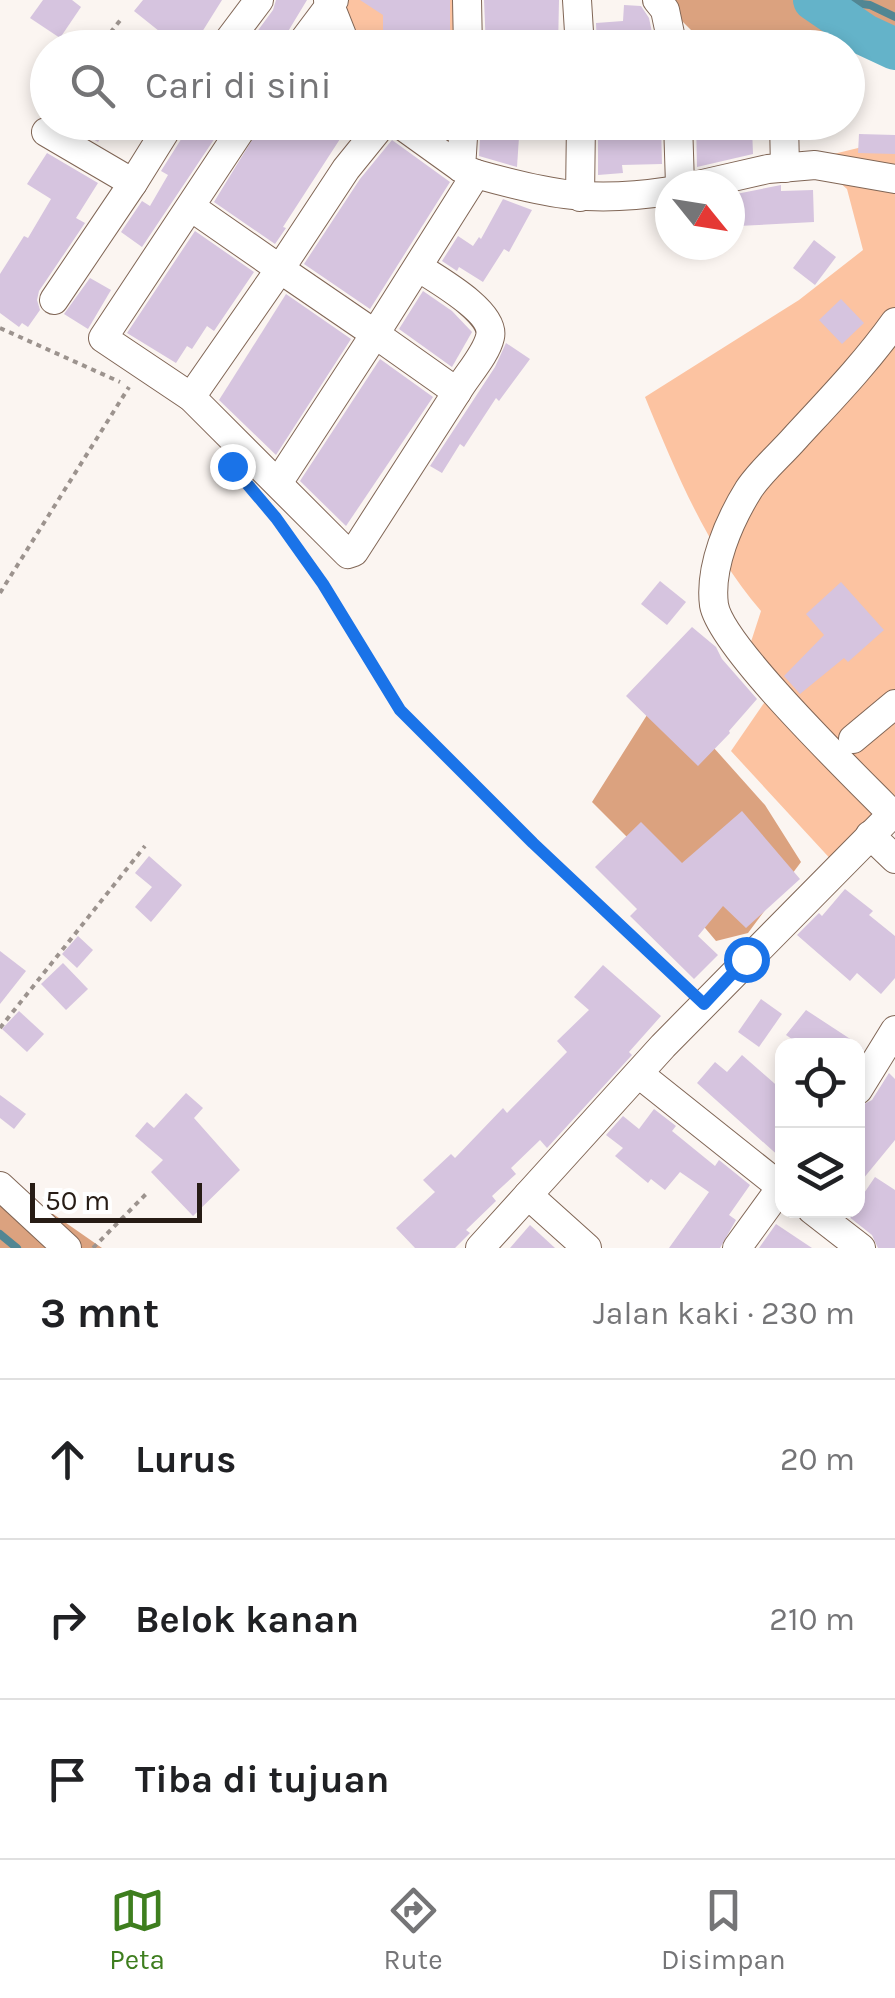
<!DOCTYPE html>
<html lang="id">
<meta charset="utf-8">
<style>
body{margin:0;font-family:Karla,sans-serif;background:#f2f2f2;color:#202124}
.controls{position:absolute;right:30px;bottom:30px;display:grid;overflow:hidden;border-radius:20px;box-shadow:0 5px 15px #0003}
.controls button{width:90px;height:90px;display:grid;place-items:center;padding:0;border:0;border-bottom:2px solid #e0e0e0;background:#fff;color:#202124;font:50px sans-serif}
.compass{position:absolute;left:655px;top:170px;width:90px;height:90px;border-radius:50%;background:#fff;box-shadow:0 5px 15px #0003;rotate:120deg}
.scale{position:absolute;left:30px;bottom:25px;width:172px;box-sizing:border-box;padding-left:10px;border:5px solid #271c15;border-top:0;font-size:28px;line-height:35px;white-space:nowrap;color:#271c15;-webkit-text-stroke:8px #fff;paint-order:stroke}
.stop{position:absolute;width:30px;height:30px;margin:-22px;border:8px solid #1a73e8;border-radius:50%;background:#fff}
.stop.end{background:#1a73e8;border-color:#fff;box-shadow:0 2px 10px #0008}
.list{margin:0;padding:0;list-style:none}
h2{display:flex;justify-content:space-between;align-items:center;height:130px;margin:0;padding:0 40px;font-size:42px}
h2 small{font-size:32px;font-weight:400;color:#757577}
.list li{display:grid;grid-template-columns:65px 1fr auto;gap:30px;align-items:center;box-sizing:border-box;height:160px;padding:0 40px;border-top:2px solid #e0e0e0}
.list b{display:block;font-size:38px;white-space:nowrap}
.list em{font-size:32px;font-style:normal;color:#757577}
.icon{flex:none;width:55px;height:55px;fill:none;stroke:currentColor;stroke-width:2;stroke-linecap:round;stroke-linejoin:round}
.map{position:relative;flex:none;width:895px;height:1248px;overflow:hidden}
.search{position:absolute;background:#fff;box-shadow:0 5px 15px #0003;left:30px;right:30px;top:30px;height:110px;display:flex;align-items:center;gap:25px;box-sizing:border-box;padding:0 35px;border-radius:55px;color:#757577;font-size:38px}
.sheet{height:610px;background:#fff}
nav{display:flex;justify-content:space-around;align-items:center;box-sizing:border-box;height:140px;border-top:2px solid #e0e0e0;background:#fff;font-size:28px;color:#757577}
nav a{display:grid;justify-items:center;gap:5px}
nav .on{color:#3e7e1e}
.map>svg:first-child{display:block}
.green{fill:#fcc3a1}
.forest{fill:#dba27f}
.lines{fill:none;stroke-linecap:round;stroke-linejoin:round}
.stream{stroke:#528693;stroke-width:8}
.river{stroke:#64b3c9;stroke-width:42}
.building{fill:#d6c4df}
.street-casing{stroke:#806656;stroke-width:30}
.path{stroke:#9c938e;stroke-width:4;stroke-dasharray:5 5;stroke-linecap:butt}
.street{stroke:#fff;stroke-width:28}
.route{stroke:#1a73e8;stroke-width:12}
</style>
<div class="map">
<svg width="895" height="1248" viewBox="0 0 895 1248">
<rect width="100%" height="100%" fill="#fbf5f1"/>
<!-- green -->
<g class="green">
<polygon points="341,0 465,0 465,47 350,47"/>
<path d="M895 139V805L836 865 731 751 775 687 748 651 761 611C706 546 677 475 645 397L799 300 863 250 847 189 813 159Z"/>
</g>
<!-- forest -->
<g class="forest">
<polygon points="661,0 796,0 837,29 895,53 895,67 852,48 691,30"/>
<polygon points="814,0 895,0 895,49 865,35"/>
<polygon points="659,696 705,738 765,805 801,862 748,933 716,941 638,848 592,802"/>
<polygon points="0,1177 102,1248 0,1248"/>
</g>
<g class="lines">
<!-- stream -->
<g class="stream">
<polyline points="830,0 870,5 895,17"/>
<polyline points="0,1234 17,1248"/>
</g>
<!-- river -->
<polyline class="river" points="814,0 865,35 895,49"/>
</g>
<!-- building -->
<g class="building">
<polygon points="43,0 72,0 81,7 60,38 30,18"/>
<polygon points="143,0 222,0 192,48 149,48 159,31 134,11"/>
<polygon points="276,0 307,0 278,48 245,48 273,10"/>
<polygon points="360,0 450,0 450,48 383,48 383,15"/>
<polygon points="484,0 559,0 558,48 486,48"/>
<polygon points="624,5 641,6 649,18 654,42 642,42 642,48 597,48 596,23 623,21"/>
<polygon points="64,122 111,122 98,142"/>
<polygon points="192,122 218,122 223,126 142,247 121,232 142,201 150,206 168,175 161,171"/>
<polygon points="263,122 351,122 283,227 286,228 275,244 214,202"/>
<polygon points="481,122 520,122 517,167 479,156"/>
<polygon points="598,122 661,124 662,164 622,165 623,173 598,175"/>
<polygon points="696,122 744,122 744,128 752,128 753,154 697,167"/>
<polygon points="859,134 895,135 895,154 858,153"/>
<polygon points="392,140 450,182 370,309 304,264 360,179"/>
<polygon points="47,153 98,183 76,218 85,223 39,291 37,300 40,310 28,327 22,323 19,327 0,313 0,274 24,236 28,238 51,199 27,184"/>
<polygon points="781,185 781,191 813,190 814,222 738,226 736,194"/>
<polygon points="503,199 532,210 509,252 504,249 483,282 459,267 457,271 442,261 458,236 473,246 479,237 481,239"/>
<polygon points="195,231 254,272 214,331 207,326 192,349 187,346 176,363 127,333"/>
<polygon points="814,240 836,257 815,285 793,268"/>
<polygon points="90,278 111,290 88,329 64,314"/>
<polygon points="423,291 452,311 472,332 452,367 399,329"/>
<polygon points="286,294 351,339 276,455 219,400"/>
<polygon points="841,299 864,323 842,344 819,320"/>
<polygon points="506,343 530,359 499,401 496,398 464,447 460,444 442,473 430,466 495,367"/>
<polygon points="380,359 433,397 346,526 300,481"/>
<polygon points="660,581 686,602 667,625 641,604"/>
<polygon points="841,582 884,630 848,662 844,658 800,694 784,676 824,635 806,614"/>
<polygon points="692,627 716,647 722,659 757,699 729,731 730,733 698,766 626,696"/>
<polygon points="742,811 800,879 746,928 723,906 698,936 718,955 694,979 630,916 637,909 595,867 641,822 682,863"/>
<polygon points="149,856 182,885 151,922 135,907 152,887 135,873"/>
<polygon points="845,889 873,911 869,915 895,936 895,978 881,994 857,973 850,981 797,935 819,913 822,916"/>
<polygon points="78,936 93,950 77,968 62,954"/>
<polygon points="0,951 26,971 0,1004"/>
<polygon points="63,963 88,989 66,1010 41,984"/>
<polygon points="603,965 661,1016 629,1052 632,1055 547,1148 540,1140 511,1168 516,1174 492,1196 496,1201 466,1230 470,1233 455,1248 415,1248 396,1228 435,1192 423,1180 451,1154 455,1158 503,1108 507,1113 567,1052 557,1041 589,1010 574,997"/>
<polygon points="761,999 782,1014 759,1047 738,1032"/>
<polygon points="806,1010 861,1046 863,1049 858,1057 858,1046 802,1046 786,1035"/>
<polygon points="19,1011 44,1034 27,1052 2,1029"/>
<polygon points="742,1055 782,1090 782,1159 697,1083 715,1062 727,1072"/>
<polygon points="889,1073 895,1079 895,1140 858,1185 858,1107 872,1100"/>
<polygon points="186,1093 203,1108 194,1118 240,1170 193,1216 151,1172 163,1160 135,1136 147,1122 154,1128"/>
<polygon points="0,1095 26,1114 14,1129 0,1118"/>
<polygon points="654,1109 676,1126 672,1131 715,1166 719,1160 750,1185 729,1215 736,1220 720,1248 669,1248 709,1192 680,1172 665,1190 651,1179 648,1183 615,1156 623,1148 606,1135 623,1116 639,1129"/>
<polygon points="875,1177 895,1190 895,1248 878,1248 872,1235 848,1216 852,1210 858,1210 858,1202"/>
<polygon points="776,1224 812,1248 759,1248"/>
<polygon points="530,1225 555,1248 510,1248"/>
</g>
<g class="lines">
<defs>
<g id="street">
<polyline points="328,0 347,48"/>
<polyline points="467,0 468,48"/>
<polyline points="577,0 580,48"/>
<polyline points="657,0 665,10 673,48"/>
<polyline points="223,48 259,0"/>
<polyline points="298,48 334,0"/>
<polyline points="246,122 103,338 191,397 348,554 354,552 457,392"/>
<polyline points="397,122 461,168"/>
<polyline points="678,122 680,185"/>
<polyline points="784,122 785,168"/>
<polyline points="46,132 133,183 171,122"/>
<path d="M476 174C551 195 591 203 670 191"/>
<polyline points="698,185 768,169 815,165 895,179"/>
<polyline points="580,197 581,122"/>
<polyline points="191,207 280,269 346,169 384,122"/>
<path d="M418 267C436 279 496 312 490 337 486 355 466 376 457 392L375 334 476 174 461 168 464 122"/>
<polyline points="54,300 133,183"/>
<polyline points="191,397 280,269 375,334 278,483"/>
<polyline points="853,739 895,704"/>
<polyline points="870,835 895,859"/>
<polyline points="639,1074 782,1188"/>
<polyline points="858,1090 895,1030"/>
<polyline points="0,1186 67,1248"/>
<path d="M528 1195 663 1046 892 814C856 777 721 647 714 605 709 567 729 521 749 489 761 471 780 455 795 438 830 400 865 364 895 322"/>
<polyline points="812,1210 861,1248"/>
<polyline points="480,1248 528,1195 587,1248"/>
<polyline points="737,1248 782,1186"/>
</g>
</defs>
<!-- street casing -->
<use href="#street" class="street-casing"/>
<!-- path -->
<g class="path">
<polyline points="98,48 122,18"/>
<polyline points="0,328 120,382"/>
<polyline points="282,527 323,584 400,710 533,843 686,987"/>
<polyline points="0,593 129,387"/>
<polyline points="0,1028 145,846"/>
<polyline points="93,1248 147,1193"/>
</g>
<!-- street -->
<use href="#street" class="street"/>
</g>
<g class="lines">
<!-- route -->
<polyline class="route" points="232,466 276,518 323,584 400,710 533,843 704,1004 746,959"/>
</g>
</svg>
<div class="controls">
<button><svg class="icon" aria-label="locate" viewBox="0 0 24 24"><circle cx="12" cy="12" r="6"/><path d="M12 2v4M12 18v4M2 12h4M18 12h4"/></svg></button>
<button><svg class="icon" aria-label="layers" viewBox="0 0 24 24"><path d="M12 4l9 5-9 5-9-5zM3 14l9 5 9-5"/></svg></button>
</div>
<svg class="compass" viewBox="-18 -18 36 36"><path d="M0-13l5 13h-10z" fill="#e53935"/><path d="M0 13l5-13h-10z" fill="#757577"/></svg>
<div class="scale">50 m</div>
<div class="stop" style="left:746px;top:959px"></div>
<div class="stop end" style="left:232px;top:466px"></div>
<div class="search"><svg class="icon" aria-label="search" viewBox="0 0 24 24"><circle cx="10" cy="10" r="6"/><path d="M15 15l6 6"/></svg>Cari di sini</div>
</div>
<section class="sheet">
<h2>3 mnt<small>Jalan kaki · 230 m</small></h2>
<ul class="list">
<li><svg class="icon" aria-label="ahead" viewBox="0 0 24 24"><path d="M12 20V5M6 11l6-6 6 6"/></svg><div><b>Lurus</b></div><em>20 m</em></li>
<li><svg class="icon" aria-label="right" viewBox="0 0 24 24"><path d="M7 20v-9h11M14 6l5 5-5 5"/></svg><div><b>Belok kanan</b></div><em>210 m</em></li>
<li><svg class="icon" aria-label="arrive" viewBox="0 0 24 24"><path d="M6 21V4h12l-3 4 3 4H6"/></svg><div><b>Tiba di tujuan</b></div></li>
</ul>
</section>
<nav>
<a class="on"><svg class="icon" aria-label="map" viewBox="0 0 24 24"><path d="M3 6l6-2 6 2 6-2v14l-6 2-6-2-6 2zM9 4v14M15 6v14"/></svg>Peta</a>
<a><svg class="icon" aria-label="directions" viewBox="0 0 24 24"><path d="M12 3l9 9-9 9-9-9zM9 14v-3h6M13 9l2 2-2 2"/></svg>Rute</a>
<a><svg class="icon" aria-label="saved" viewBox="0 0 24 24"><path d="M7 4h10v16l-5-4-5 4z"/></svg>Disimpan</a>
</nav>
